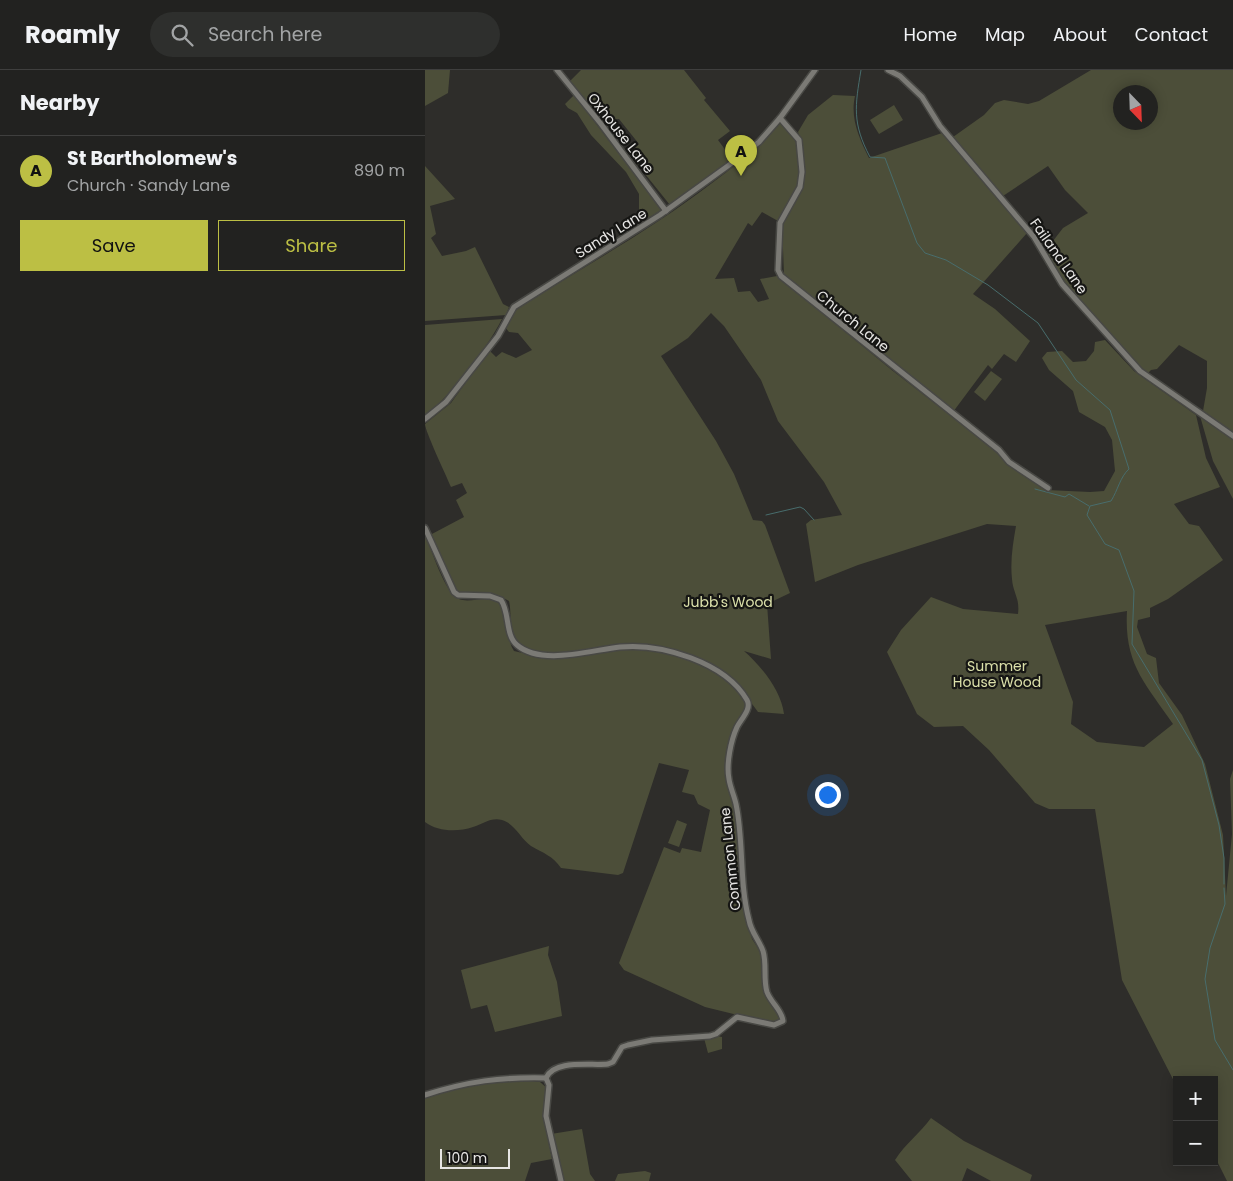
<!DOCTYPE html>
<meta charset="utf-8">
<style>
body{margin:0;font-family:Poppins,sans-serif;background:#2e2f2d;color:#f1f3f6}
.controls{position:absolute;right:15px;bottom:15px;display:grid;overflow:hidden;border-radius:0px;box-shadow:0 2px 12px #0003}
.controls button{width:45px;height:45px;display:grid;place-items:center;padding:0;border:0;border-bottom:1px solid #3f3f3e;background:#222220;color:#f1f3f6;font:25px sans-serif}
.compass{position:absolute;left:688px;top:15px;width:45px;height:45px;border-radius:50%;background:#222220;box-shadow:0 2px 12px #0003;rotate:157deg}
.scale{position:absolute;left:15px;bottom:12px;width:70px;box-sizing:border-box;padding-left:5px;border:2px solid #e7e6e4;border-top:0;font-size:14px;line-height:18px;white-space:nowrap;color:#e7e6e4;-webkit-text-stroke:4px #161614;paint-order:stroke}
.you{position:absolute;left:402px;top:724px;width:18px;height:18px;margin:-12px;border:4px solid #fff;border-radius:50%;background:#1a73e8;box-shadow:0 0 0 8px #1a73e833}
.badge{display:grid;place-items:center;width:32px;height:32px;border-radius:50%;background:#bcbf44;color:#111;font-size:16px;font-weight:700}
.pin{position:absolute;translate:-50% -41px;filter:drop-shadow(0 1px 2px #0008)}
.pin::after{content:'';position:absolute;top:26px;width:18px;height:15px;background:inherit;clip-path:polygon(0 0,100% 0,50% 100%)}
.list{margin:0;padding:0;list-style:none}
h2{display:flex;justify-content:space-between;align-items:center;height:65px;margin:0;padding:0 20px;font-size:21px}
h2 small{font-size:16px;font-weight:400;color:#a2a4a5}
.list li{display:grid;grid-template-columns:32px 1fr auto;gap:15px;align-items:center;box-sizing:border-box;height:70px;padding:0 20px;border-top:1px solid #3f3f3e}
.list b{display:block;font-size:19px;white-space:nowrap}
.list p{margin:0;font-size:16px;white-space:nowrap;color:#a2a4a5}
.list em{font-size:16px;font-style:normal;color:#a2a4a5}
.actions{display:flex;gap:10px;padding:15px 20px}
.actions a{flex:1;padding:11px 0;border:1px solid #bcbf44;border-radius:0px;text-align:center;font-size:18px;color:#bcbf44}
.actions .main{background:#bcbf44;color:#111}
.icon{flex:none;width:28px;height:28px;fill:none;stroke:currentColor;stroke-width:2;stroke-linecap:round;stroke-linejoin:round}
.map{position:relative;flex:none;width:808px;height:1111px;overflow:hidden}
header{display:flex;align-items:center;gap:30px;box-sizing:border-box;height:70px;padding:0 25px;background:#222220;border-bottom:1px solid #3f3f3e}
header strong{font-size:24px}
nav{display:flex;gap:28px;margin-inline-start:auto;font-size:18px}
.search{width:350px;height:45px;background:#2e2f2d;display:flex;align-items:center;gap:12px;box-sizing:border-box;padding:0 18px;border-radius:28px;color:#a2a4a5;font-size:19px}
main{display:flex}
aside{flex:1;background:#222220}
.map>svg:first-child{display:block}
.green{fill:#4c4e39;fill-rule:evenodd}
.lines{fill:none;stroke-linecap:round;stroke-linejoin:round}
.stream{stroke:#486d6d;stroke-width:1}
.minor-casing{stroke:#484844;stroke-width:8}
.minor{stroke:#7b7a75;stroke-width:5}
.labels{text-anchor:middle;stroke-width:4.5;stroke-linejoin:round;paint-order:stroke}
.street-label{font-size:14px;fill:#e7e6e4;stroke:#161614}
.park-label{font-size:14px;fill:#dbe0aa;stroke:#161614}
</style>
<header>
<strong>Roamly</strong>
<div class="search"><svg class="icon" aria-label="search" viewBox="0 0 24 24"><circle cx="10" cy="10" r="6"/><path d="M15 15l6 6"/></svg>Search here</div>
<nav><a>Home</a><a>Map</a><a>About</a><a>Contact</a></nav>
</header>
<main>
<aside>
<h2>Nearby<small></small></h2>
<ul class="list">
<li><span class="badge">A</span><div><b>St Bartholomew's</b><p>Church · Sandy Lane</p></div><em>890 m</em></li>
</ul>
<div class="actions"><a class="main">Save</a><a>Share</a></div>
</aside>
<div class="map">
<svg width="808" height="1111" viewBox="0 0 808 1111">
<rect width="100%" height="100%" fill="#2e2d2a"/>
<!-- green -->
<g class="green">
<polygon points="0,0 25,0 23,23 0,36"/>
<polygon points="156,0 259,0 281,28 279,30 305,61 293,70 307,89 245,135 204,84 214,74 194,49 178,50 145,11"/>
<path d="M666 0H808V362L778 341 782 318V291L754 275 732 299 726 300 723 303 714 297 633 204 621 180 638 158 663 143 640 120 623 96 578 126 528 67 559 45 570 33 579 30 603 34 614 31ZM696 22H726V52H696Z"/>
<polygon points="149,25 237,140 216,152 214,149 214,124 201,102 166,65 152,43 143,38 140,34"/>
<path d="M408 25 430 26C425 48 434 68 444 88L517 63 602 163 548 224 570 239 605 271 591 292 579 284 567 299 563 295 528 342 359 205 357 153 379 102 378 77 373 62 383 45Z"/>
<polygon points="469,35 478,50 454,64 445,50"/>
<path d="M356 52 372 72 374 104 371 120 353 151 337 142 327 156 323 153 290 209 309 208 313 222 325 221 333 232 344 229 335 209 352 206 468 301 622 420 665 422 679 421 690 401 687 370 680 357 654 342 648 321 624 300 617 288 622 282 637 281 648 292 661 291 669 281 670 272 680 270 709 301 771 345 781 388 795 417 749 434 764 454 774 456 798 490 743 529 725 538V547L713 550 712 557 722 584 731 588 734 613 757 645 780 694 798 765 801 826 807 764 805 709 808 700V1111H802L789 1085V1010H752V1017L697 910 670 739H624L610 733 564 680 538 656 509 657 492 644 462 582 476 560 506 527 538 539 593 544C595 528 588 523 587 509 585 491 588 473 591 456L562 454 433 495 390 512 381 454 386 450 417 445 399 412 353 351 336 310 299 256 286 243 263 268 236 286 291 371 309 404 328 450 337 451 340 455 365 523 342 534 346 589 319 581C336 596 356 620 359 644L333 642C303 598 257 574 204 574 174 574 116 595 93 572 83 562 87 543 84 531 67 521 53 525 33 523L25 509 5 465 39 447 31 430 42 423 37 413 26 417C21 405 0 361 0 354L26 333 64 280 71 287 77 282 91 288 107 280 93 263 84 262 80 257 91 239C157 198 226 160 287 113 312 94 336 76 356 52ZM702 541C699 594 720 613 748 654L719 677 672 672 646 654 648 632 620 555Z"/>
<polygon points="0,96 30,129 5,136 11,164 6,168 17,186 41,181 50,177 78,234 84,237 81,245 0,251"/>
<path d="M77 249C61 280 26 325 0 346V255Z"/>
<polygon points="566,301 577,309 560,331 549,322"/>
<polygon points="775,346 808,369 808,429 788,391"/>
<path d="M0 464C6 478 20 524 34 529 46 534 64 523 75 534 84 544 80 567 89 581 103 584 117 588 131 588 153 588 174 582 196 580 229 576 267 587 295 606 305 613 319 625 322 637L310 656 307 667 301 706 310 739 320 840 327 869 335 881 338 892 345 931 355 945 354 951 350 953 333 950 280 937 199 900 194 893 239 777 255 783 257 778 276 782 285 740 273 734 269 725 257 722 264 700 234 693 198 803 193 805 136 798C128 786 118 783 106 776 96 769 89 753 77 750 66 747 58 754 48 757 33 762 13 762 0 752Z"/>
<polygon points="252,750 262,754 254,777 243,773"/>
<polygon points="124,876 123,885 132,912 137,946 70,962 62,935 46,939 36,900"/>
<polygon points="292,966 297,967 297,979 283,983 279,968"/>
<polygon points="99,1010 115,1012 122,1018 118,1045 127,1089 106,1093 100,1111 0,1111 0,1028 40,1014"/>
<path d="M506 1048 539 1071 607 1105 605 1111H566L542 1098 537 1111H487L470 1090C480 1074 495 1063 506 1048Z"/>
<polygon points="157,1059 165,1104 170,1111 137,1111 126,1064"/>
<polygon points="220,1101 226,1103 224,1111 190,1111 193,1104"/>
</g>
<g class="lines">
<!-- stream -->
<g class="stream">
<path d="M436 0C430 36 427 53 445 87L460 88 492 173 500 183 521 190 563 215 613 253 651 310 685 340 704 399C695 407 693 420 686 431L665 436 662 445 680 474 694 480 709 521 707 574 777 690 794 755 799 788V814"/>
<polyline points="610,419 640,427 644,424 664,436"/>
<polyline points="341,445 375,437 379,439 389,450"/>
<polyline points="799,818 800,834 785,878 780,909 790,970 808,1000"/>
</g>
<defs>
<g id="minor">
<polyline points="132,0 176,54 241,141"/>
<polyline points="463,0 475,6 497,27 515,56 609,167 637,214 715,301 808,366"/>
<polyline points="355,48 374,70 377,102 375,117 355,153 353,200 356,206 574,380 584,392 623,418"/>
<polyline points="0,349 21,332 73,266 89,237 235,145 311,90 334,72 355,48 390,0"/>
<path d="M0 458 29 522 33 525 65 526 76 530C85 543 80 565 92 575 116 596 166 580 195 577 236 573 300 592 322 630 327 639 316 649 312 657 306 670 301 694 304 709 305 717 309 725 311 734 319 772 314 812 324 850 326 862 334 870 338 881 342 894 338 909 342 922 346 933 357 940 358 951L349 955 312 947 291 964 285 966 227 970 203 975 197 977 188 992 183 994C167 996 129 989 121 1008"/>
<polyline points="121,1008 124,1015 121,1046 136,1111"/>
<path d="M0 1025C43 1011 76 1007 121 1008"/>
</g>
</defs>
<!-- minor casing -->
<use href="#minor" class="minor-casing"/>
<!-- minor -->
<use href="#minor" class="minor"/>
</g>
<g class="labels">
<!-- street labels -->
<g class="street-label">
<text transform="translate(196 63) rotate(52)" y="5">Oxhouse Lane</text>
<text transform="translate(186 163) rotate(-32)" y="5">Sandy Lane</text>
<text transform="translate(634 186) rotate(55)" y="5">Failand Lane</text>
<text transform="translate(428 251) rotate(39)" y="5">Church Lane</text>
<text transform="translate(305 789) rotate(-96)" y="5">Common Lane</text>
</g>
<!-- park labels -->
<g class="park-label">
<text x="303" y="537">Jubb's Wood</text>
<text x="572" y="601">Summer<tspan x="572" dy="16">House Wood</tspan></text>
</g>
</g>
</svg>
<div class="controls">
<button>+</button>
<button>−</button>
</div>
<svg class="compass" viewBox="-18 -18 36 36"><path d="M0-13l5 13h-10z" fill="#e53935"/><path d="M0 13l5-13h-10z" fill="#a2a4a5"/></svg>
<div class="scale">100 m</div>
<div class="you"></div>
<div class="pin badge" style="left:316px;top:106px">A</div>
</div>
</main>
